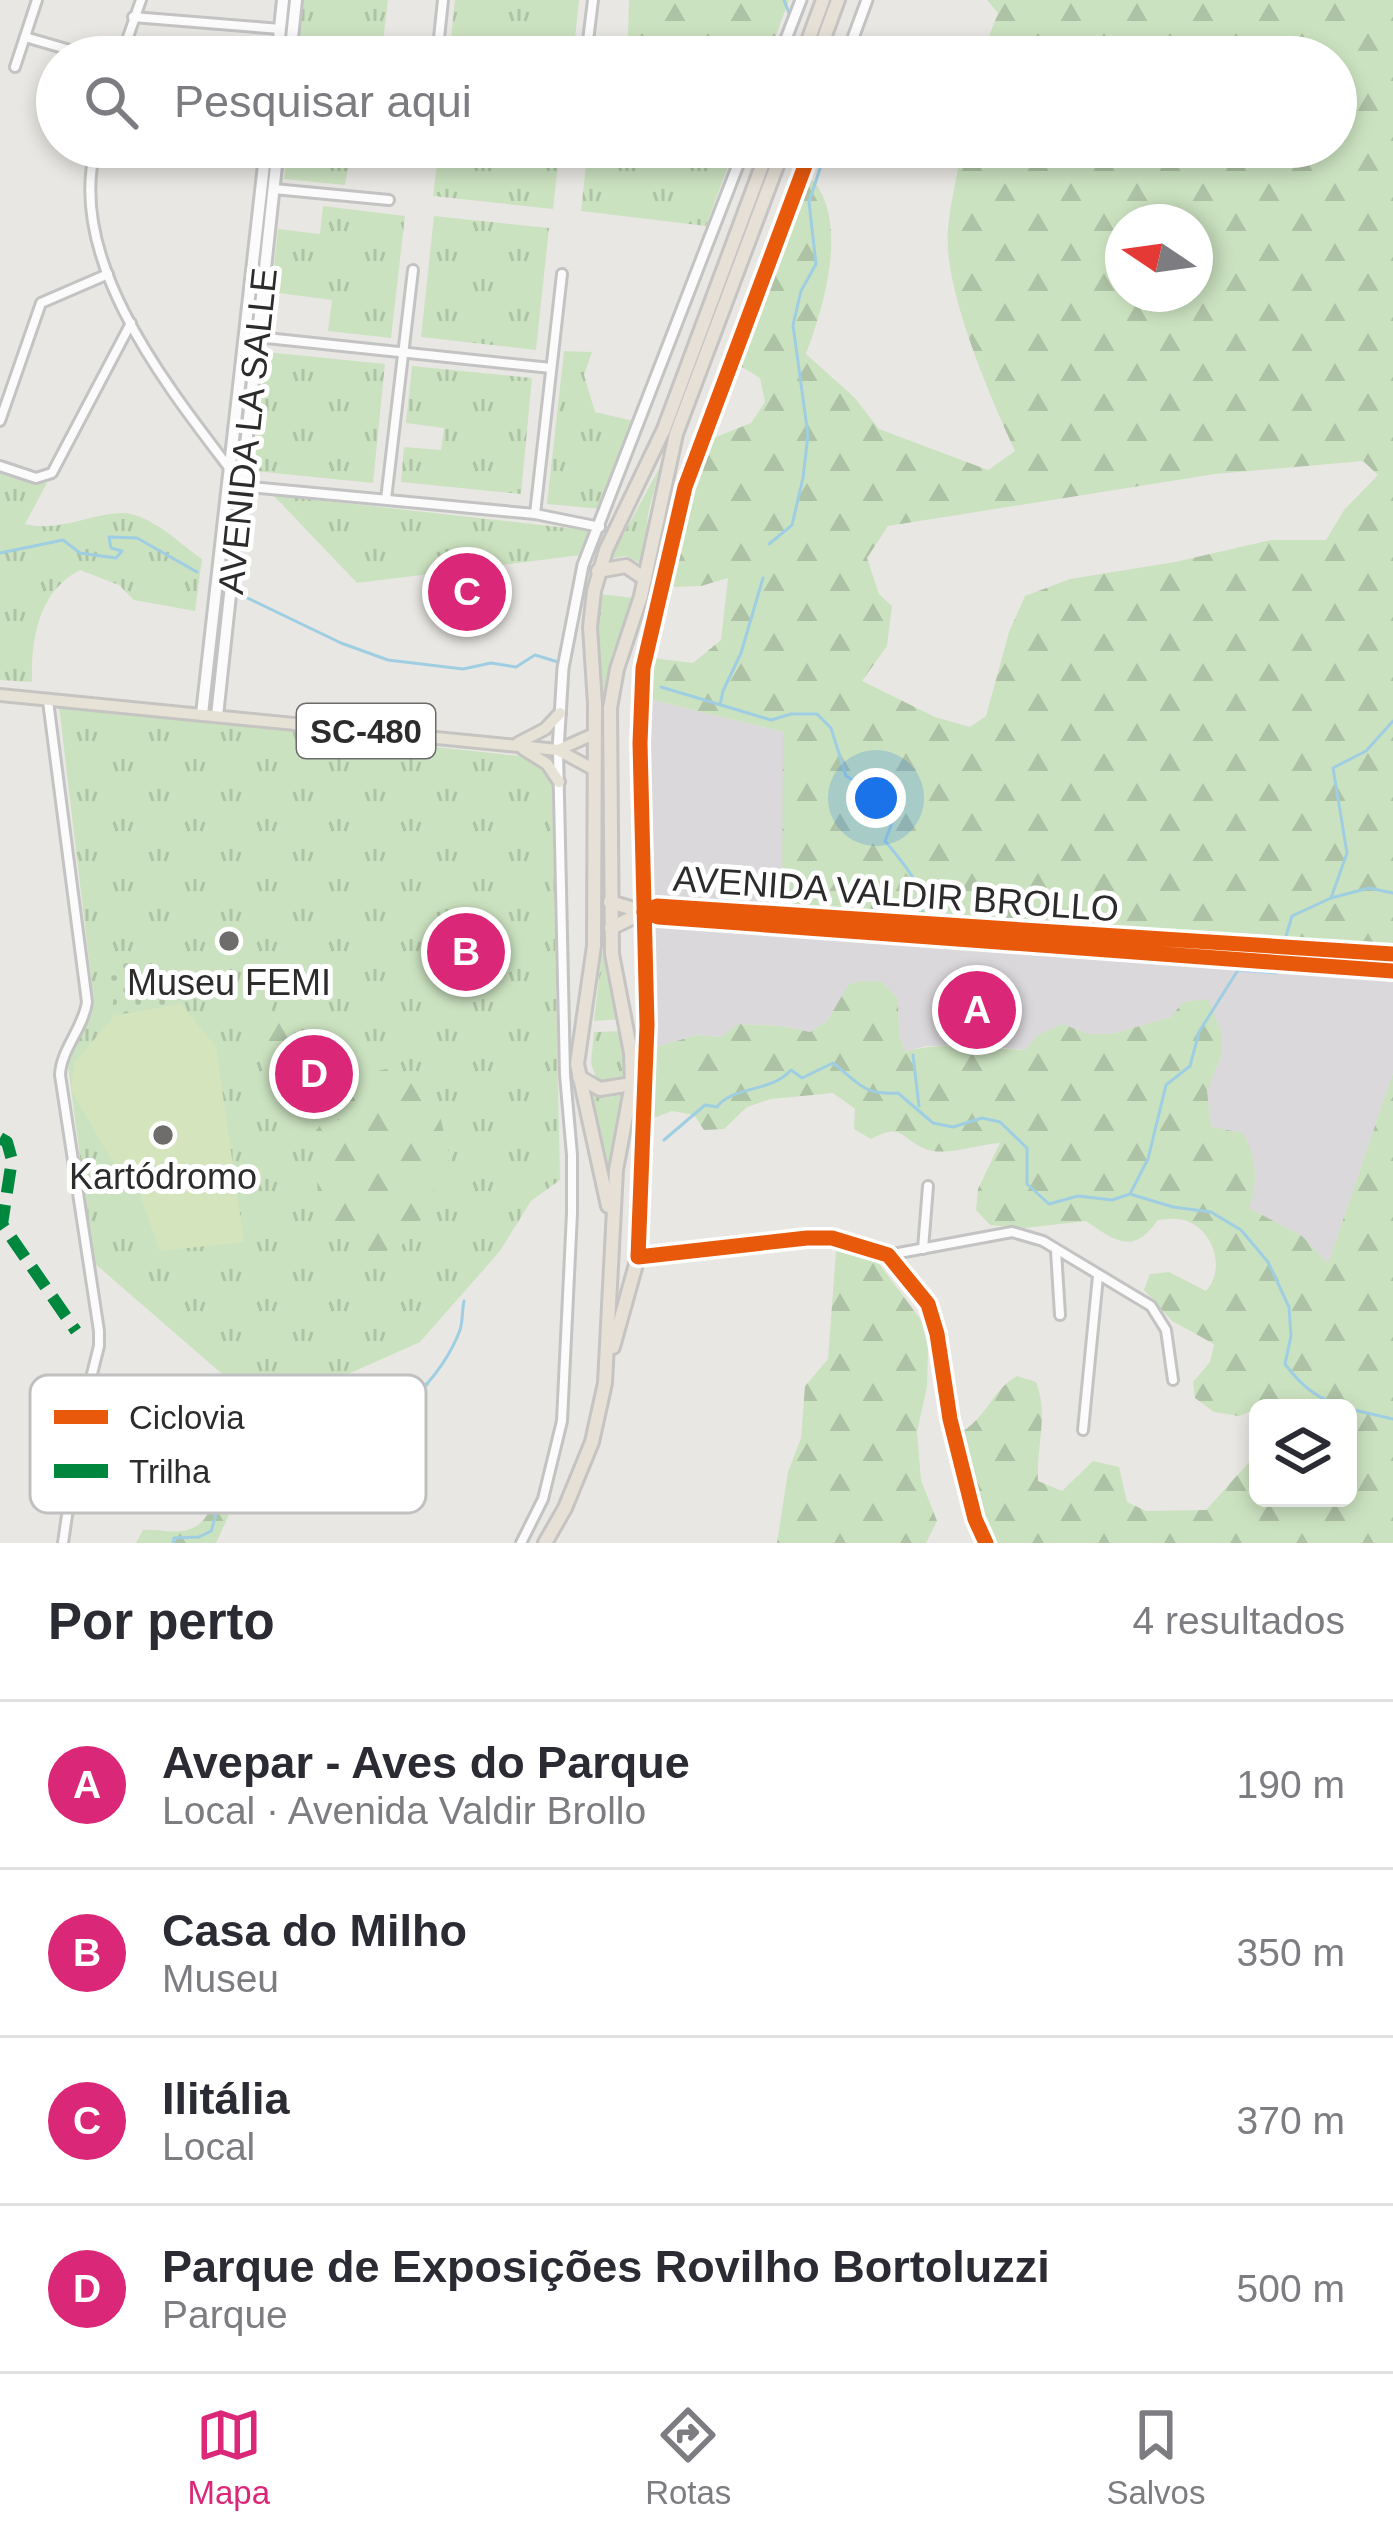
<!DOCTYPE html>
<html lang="pt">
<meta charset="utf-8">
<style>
body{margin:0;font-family:Helvetica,sans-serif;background:#f7f7f7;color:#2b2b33}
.controls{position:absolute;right:36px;bottom:36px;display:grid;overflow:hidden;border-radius:18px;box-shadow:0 6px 18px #0003}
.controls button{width:108px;height:108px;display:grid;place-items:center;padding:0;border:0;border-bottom:3px solid #e1e1e2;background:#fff;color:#2b2b33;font:60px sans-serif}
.compass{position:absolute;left:1105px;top:204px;width:108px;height:108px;border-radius:50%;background:#fff;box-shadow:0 6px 18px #0003;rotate:283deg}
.you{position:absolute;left:876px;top:798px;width:42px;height:42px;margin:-30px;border:9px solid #fff;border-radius:50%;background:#1a73e8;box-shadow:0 0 0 18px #1a73e833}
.badge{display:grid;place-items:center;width:78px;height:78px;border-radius:50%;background:#db2777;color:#fff;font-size:39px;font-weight:700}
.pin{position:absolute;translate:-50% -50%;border:6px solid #fff;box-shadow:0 3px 12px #0006}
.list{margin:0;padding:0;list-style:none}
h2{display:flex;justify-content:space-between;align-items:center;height:156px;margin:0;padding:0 48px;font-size:51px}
h2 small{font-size:39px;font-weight:400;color:#7c7c81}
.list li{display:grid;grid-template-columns:78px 1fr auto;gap:36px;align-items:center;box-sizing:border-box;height:168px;padding:0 48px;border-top:3px solid #e1e1e2}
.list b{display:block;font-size:45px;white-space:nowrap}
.list p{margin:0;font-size:39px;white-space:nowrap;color:#7c7c81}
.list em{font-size:39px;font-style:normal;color:#7c7c81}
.icon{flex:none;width:66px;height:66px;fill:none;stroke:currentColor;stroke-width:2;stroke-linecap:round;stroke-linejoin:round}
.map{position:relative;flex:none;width:1393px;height:1543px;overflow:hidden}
.search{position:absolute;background:#fff;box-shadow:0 6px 18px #0003;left:36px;right:36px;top:36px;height:132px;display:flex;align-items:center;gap:30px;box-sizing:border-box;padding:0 42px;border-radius:66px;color:#7c7c81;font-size:45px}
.sheet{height:828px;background:#fff}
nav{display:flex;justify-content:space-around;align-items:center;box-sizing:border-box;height:168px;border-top:3px solid #e1e1e2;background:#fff;font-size:33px;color:#7c7c81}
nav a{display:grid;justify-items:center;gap:6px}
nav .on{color:#db2777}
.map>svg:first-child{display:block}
.industrial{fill:#dad8da}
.grass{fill:url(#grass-tufts)}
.forest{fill:url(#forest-firs);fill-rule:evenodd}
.garden{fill:url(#garden-dots)}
.pitch{fill:#d4e5be}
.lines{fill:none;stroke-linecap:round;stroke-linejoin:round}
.stream{stroke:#9fcee3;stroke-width:3}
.minor-casing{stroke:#c4c3c3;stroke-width:14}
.tertiary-casing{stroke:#c4c3c3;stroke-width:15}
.secondary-casing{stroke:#c4c3c3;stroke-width:16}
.primary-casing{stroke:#c5c4c2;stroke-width:16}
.trunk-casing{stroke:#c5c4c2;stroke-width:18}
.minor{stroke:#fcfbfb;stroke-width:8}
.tertiary{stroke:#fcfbfb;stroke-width:9}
.secondary{stroke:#fcfbfb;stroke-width:10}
.primary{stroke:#e6e3d6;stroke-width:10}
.trunk{stroke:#e6e0d6;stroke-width:12}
.quiet{stroke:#00873e;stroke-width:12;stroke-dasharray:24 12;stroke-linecap:butt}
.cycleway-casing{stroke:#fff;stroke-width:22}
.cycleway{stroke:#e8590c;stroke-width:15}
.poi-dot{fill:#6e6d6c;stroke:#fff;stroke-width:4.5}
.labels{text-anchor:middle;stroke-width:10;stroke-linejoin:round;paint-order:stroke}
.shield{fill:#fff;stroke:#6b6b6b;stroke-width:3}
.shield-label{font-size:33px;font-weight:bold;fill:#2c2c2c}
.street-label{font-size:36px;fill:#2c2c2c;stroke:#fff}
.poi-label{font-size:36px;fill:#2c2c2c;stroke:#fff}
.key{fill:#fff;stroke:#c0c0c0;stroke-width:3}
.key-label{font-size:33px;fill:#2c2c2c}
</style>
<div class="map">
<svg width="1393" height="1543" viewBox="0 0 1393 1543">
<defs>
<pattern id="grass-tufts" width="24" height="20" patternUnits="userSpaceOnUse" patternTransform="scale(3)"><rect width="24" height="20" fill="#cbe2c0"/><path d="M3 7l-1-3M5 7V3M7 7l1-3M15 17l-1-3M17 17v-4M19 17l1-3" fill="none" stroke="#aec2a5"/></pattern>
<pattern id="forest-firs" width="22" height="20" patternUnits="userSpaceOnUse" patternTransform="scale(3)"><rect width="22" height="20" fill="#cbe2c0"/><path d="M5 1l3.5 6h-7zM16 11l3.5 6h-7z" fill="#aec2a5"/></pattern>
<pattern id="garden-dots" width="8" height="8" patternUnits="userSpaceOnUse" patternTransform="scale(3)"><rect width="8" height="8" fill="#cbe2c0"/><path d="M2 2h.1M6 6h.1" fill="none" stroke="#aec2a5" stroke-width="1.8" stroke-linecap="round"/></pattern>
</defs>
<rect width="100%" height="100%" fill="#e9e7e3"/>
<!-- industrial -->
<polygon class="industrial" points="645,698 783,732 783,911 1393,947 1393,1073 1328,1265 1302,1236 1249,1208 1243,1133 1211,1128 1207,1089 1221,1057 1171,1017 1112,1034 1038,1036 1025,1050 970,1045 926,1046 904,1052 899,1035 898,999 864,981 849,985 827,1021 810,1032 781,1026 741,1024 721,1037 696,1035 651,1049"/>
<!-- grass -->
<g class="grass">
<polygon points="303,0 388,0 381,57 297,57"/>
<polygon points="455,0 579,0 573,57 449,57"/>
<polygon points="288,147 375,147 352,148 345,185 284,179"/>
<polygon points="439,147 560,147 553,209 433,196"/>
<polygon points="588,147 735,147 706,226 581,211"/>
<polygon points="323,206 405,216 391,338 328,331 332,300 271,292 278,229 320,234"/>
<polygon points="434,216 549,228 536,350 421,337"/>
<polygon points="564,351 592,352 584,375 595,412 634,421 602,509 547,504"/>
<polygon points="266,352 385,364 373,483 254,471"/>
<polygon points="412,366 532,378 521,494 401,482 404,447 441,450 444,428 406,423"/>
<polygon points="660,467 648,514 643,564 625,556 610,559"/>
<path d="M0 471 47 483 25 524C60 532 86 515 120 513 148 511 180 544 202 559L195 611 134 600 119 585 80 570C39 591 31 637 32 682L0 680Z"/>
<polygon points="273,495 594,531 581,555 357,583"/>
<polygon points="599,594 634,598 612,656 604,707 597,638"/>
<polygon points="59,706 519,756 539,765 552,782 560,1180 531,1201 500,1251 420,1342 265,1411 94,1263 67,1058 94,1003"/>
<polygon points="602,952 622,1019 594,1021"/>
<polygon points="623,1031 627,1067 621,1080 605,1084 597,1081 591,1063 594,1032"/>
<polygon points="592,1091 603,1098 626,1094 611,1184"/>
</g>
<!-- forest -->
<g class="forest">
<polygon points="629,0 789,0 768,57 706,57 628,36"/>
<path d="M987 0H1393V947L782 911 783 732 645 698 653 658 693 663 721 640 728 578 701 586 670 587 706 441 751 423 765 402 760 378 739 365 809 176C851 218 824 306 806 354L854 397 879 429 988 470 1015 451C990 396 943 289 948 230 950 202 958 174 962 147H1336V57H981L998 13ZM1123 222H1195V294H1123ZM1363 461 1378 475 1344 510 1326 540H1271L1175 562 1070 579 1025 596 1009 632 986 716 970 727 935 717 862 681 887 646 892 606 879 594 867 558 888 526 1215 474Z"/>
<polygon points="269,980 273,1018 294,1029 300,1073 266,1078 253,983"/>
<path d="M864 981 882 982 898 999 899 1035 905 1052C945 1040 984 1049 1025 1050L1038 1035 1062 1024 1088 1034H1112L1171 1017 1183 1002 1208 999 1222 1033 1221 1057 1207 1090 1211 1127 1243 1133C1256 1157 1259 1182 1249 1208L1302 1236 1328 1264 1393 1073V1543H983L955 1436C989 1418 989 1392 1017 1376L1036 1382C1049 1414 1036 1447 1038 1481L1062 1491 1093 1461 1119 1467 1127 1502 1146 1511 1206 1510 1251 1460 1258 1458V1498H1348V1408L1267 1405 1239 1416 1214 1412 1195 1398 1193 1382 1210 1362 1214 1344 1172 1321 1144 1290 1150 1274 1169 1272 1206 1291C1225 1271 1215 1233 1189 1222 1179 1217 1169 1219 1158 1220 1133 1255 1117 1242 1086 1221L1025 1228 990 1225 976 1210 978 1189 1000 1143C978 1144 944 1158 923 1148 898 1136 902 1123 871 1139L854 1129 855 1109 833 1093 771 1099 747 1107 724 1129 704 1130 694 1115 672 1111 651 1119V1049L696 1035 721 1037 738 1024 781 1026 810 1032 827 1021 849 984Z"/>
<polygon points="386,1069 426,1080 438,1108 450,1158 433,1180 435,1195 423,1195 425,1214 400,1248 388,1249 376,1264 362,1251 349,1225 320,1227 314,1133 322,1123 339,1120 340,1111 329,1082"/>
<polygon points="836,1251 877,1261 921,1320 928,1348 927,1387 917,1432 921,1480 937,1521 926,1543 777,1543 788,1472 801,1438 805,1386 828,1359"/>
<polygon points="405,1378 430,1384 407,1410 405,1444 398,1457 385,1459 328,1430 334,1418 390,1393"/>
<path d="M275 1411 287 1431 267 1462 235 1482 229 1494 228 1517 216 1543H136L143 1530C156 1529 170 1533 182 1531 214 1526 213 1496 219 1470L237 1460 243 1447 227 1426 259 1420Z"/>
</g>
<!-- garden -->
<polygon class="garden" points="165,957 171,1006 115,1015 109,965"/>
<!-- pitch -->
<polygon class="pitch" points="181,1004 216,1047 244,1242 160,1251 139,1191 124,1181 71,1090 74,1063 114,1016"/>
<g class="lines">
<!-- stream -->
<g class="stream">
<polyline points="784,0 789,13"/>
<polyline points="769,544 792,525 803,478 808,435 793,325 801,291 816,264 809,202 827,147"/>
<polyline points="0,553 63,540 80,553 116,558 122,551 111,548 109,537 137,538 197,572"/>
<polyline points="237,593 341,643 388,660 463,669 491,663 516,667 535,655 558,662"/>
<path d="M661 687 771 720 791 714H817L831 728 846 776 877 794 892 823 885 841C905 865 925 886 922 918"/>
<polyline points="720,705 723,691 741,653 763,578"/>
<polyline points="1331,898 1369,888 1393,893"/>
<polyline points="1284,943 1292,916 1331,898 1347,853 1333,768 1366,751 1393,721"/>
<polyline points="913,1055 919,1106"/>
<path d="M664 1140 705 1105 717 1107C734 1085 771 1093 791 1070L802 1078 833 1063C859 1083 862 1095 898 1093L933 1123 953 1127 982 1118 1000 1122 1027 1148V1184L1049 1204 1078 1196 1112 1200 1130 1194 1173 1207 1211 1212 1241 1230 1268 1262 1289 1307 1291 1336 1285 1364C1302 1387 1320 1401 1348 1408"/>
<polyline points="1131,1192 1148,1159 1166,1085 1190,1066 1199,1032 1238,970 1276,973 1278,968"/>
<polyline points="1350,1409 1393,1419"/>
<path d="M173 1543 174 1538 199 1537 211 1531C217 1516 217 1498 225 1485 234 1470 252 1466 263 1454 282 1434 279 1417 308 1405 317 1412 328 1424 339 1426 391 1435 444 1374 460 1330 463 1321 462 1310 464 1301"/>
</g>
<defs>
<g id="minor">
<polyline points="133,17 280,29"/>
<polyline points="25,37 94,57"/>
<polyline points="121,57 141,0"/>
<polyline points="437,57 443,0"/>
<polyline points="586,57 593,0"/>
<polyline points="15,67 37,0"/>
<path d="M96 147C65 258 166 385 230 469"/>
<polyline points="274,189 389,200"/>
<polyline points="257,337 551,368"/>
<polyline points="0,421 41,303 108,274"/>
<polyline points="0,466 36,478 52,473 131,323"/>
<polyline points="229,485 535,514 600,527"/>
<polyline points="386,499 413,270"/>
<polyline points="535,514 562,274"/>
<path d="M48 701 87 1002C83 1029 61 1049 60 1075L99 1331V1346L81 1418 63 1543"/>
<polyline points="1393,954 657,906 644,912 658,917 1393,971"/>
<polyline points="923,1249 928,1186"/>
<polyline points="1056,1251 1060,1315"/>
<polyline points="888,1255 1012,1232 1043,1241 1151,1306 1166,1330 1173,1380"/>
<polyline points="1083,1430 1098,1276"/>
<polyline points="521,1543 543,1499 562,1421 572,1213 572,1155 565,1075 558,750"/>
</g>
<g id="tertiary">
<polyline points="779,57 801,0"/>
<polyline points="846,57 867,0"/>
<polyline points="812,147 685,487 643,668 640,743 647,1025 638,1257 807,1238 832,1238 888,1255 928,1304 937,1334 950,1419 975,1519 986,1543"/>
<polyline points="558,750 563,668 583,565 743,152"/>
</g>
<g id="secondary">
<polyline points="277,57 283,0"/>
<polyline points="290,57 296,0"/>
<polyline points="202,714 266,147"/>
<polyline points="217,716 278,147"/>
</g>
<g id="primary">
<polyline points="0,695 558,750 593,769"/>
<polyline points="518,743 545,729 560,713"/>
<polyline points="523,749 547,764 559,782"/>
<polyline points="558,750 594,734"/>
</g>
<g id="trunk">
<polyline points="802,57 823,0"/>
<polyline points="817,57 838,0"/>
<polyline points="743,154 748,147"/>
<polyline points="598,571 626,566 645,579"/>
<polyline points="610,902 644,912"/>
<polyline points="611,928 644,912"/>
<polyline points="579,1077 600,1089 632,1084"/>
<polyline points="608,1206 577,1064 594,946 595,704 590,627 594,591 606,550 664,429 769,147"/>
<polyline points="613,1347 638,1257"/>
<polyline points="545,1543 565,1508 592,1442 605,1383 616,1170 632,1084 631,1053 612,954 610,708 617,669 641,596 676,434 784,147"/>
</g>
</defs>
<!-- minor casing -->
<use href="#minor" class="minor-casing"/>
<!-- tertiary casing -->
<use href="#tertiary" class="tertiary-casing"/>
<!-- secondary casing -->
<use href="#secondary" class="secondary-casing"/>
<!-- primary casing -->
<use href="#primary" class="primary-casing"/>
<!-- trunk casing -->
<use href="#trunk" class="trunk-casing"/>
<!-- minor -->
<use href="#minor" class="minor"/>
<!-- tertiary -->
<use href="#tertiary" class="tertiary"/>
<!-- secondary -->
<use href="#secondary" class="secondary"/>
<!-- primary -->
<use href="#primary" class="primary"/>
<!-- trunk -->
<use href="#trunk" class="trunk"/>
<!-- quiet -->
<polyline class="quiet" points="0,1138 7,1142 12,1160 2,1224 76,1331"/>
<defs>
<g id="cycleway">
<polyline points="812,147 685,487 643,668 640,743 647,1025 638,1257 807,1238 832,1238 888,1255 928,1304 937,1334 950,1419 975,1519 986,1543"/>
<polyline points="1393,954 657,906 644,912 658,917 1393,971"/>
</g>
</defs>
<!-- cycleway casing -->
<use href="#cycleway" class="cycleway-casing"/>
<!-- cycleway -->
<use href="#cycleway" class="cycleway"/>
</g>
<!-- markers -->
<g class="poi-dot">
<circle cx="229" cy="941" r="12"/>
<circle cx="163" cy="1135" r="12"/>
</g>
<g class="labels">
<!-- shield labels -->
<rect class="shield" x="297" y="704" width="138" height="54" rx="9"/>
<g class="shield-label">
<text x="366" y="743">SC-480</text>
</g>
<!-- street labels -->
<g class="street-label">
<text transform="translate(247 431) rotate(-84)" y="13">AVENIDA LA SALLE</text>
<text transform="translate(896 893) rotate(4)" y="13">AVENIDA VALDIR BROLLO</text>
</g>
<!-- poi labels -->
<g class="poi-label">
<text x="229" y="995">Museu FEMI</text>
<text x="163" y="1189">Kartódromo</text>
</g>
</g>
<!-- legend -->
<rect x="30" y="1375" width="396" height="138" rx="18" class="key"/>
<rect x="54" y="1410" width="54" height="14" fill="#e8590c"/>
<rect x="54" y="1464" width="54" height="14" fill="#00873e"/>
<g class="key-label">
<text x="129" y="1429">Ciclovia</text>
<text x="129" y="1483">Trilha</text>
</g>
</svg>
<div class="controls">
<button><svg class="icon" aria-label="layers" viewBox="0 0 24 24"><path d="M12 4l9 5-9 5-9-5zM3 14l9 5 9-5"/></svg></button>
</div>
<svg class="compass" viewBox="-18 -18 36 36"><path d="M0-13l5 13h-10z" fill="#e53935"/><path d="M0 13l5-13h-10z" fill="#7c7c81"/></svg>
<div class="you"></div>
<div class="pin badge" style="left:977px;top:1010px">A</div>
<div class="pin badge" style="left:466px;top:952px">B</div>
<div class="pin badge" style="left:467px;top:592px">C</div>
<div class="pin badge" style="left:314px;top:1074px">D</div>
<div class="search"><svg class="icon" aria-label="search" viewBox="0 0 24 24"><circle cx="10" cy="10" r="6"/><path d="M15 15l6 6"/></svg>Pesquisar aqui</div>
</div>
<section class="sheet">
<h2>Por perto<small>4 resultados</small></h2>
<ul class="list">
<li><span class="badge">A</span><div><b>Avepar - Aves do Parque</b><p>Local · Avenida Valdir Brollo</p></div><em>190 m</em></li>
<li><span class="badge">B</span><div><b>Casa do Milho</b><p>Museu</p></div><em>350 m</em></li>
<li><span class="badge">C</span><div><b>Ilitália</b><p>Local</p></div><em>370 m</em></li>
<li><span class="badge">D</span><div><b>Parque de Exposições Rovilho Bortoluzzi</b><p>Parque</p></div><em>500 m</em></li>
</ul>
</section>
<nav>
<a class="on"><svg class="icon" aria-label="map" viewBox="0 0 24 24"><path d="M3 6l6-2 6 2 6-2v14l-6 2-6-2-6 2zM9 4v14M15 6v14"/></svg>Mapa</a>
<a><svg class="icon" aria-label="directions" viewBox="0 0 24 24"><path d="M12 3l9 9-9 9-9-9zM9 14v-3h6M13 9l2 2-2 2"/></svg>Rotas</a>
<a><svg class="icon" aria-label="saved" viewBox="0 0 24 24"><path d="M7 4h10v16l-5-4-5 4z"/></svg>Salvos</a>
</nav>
